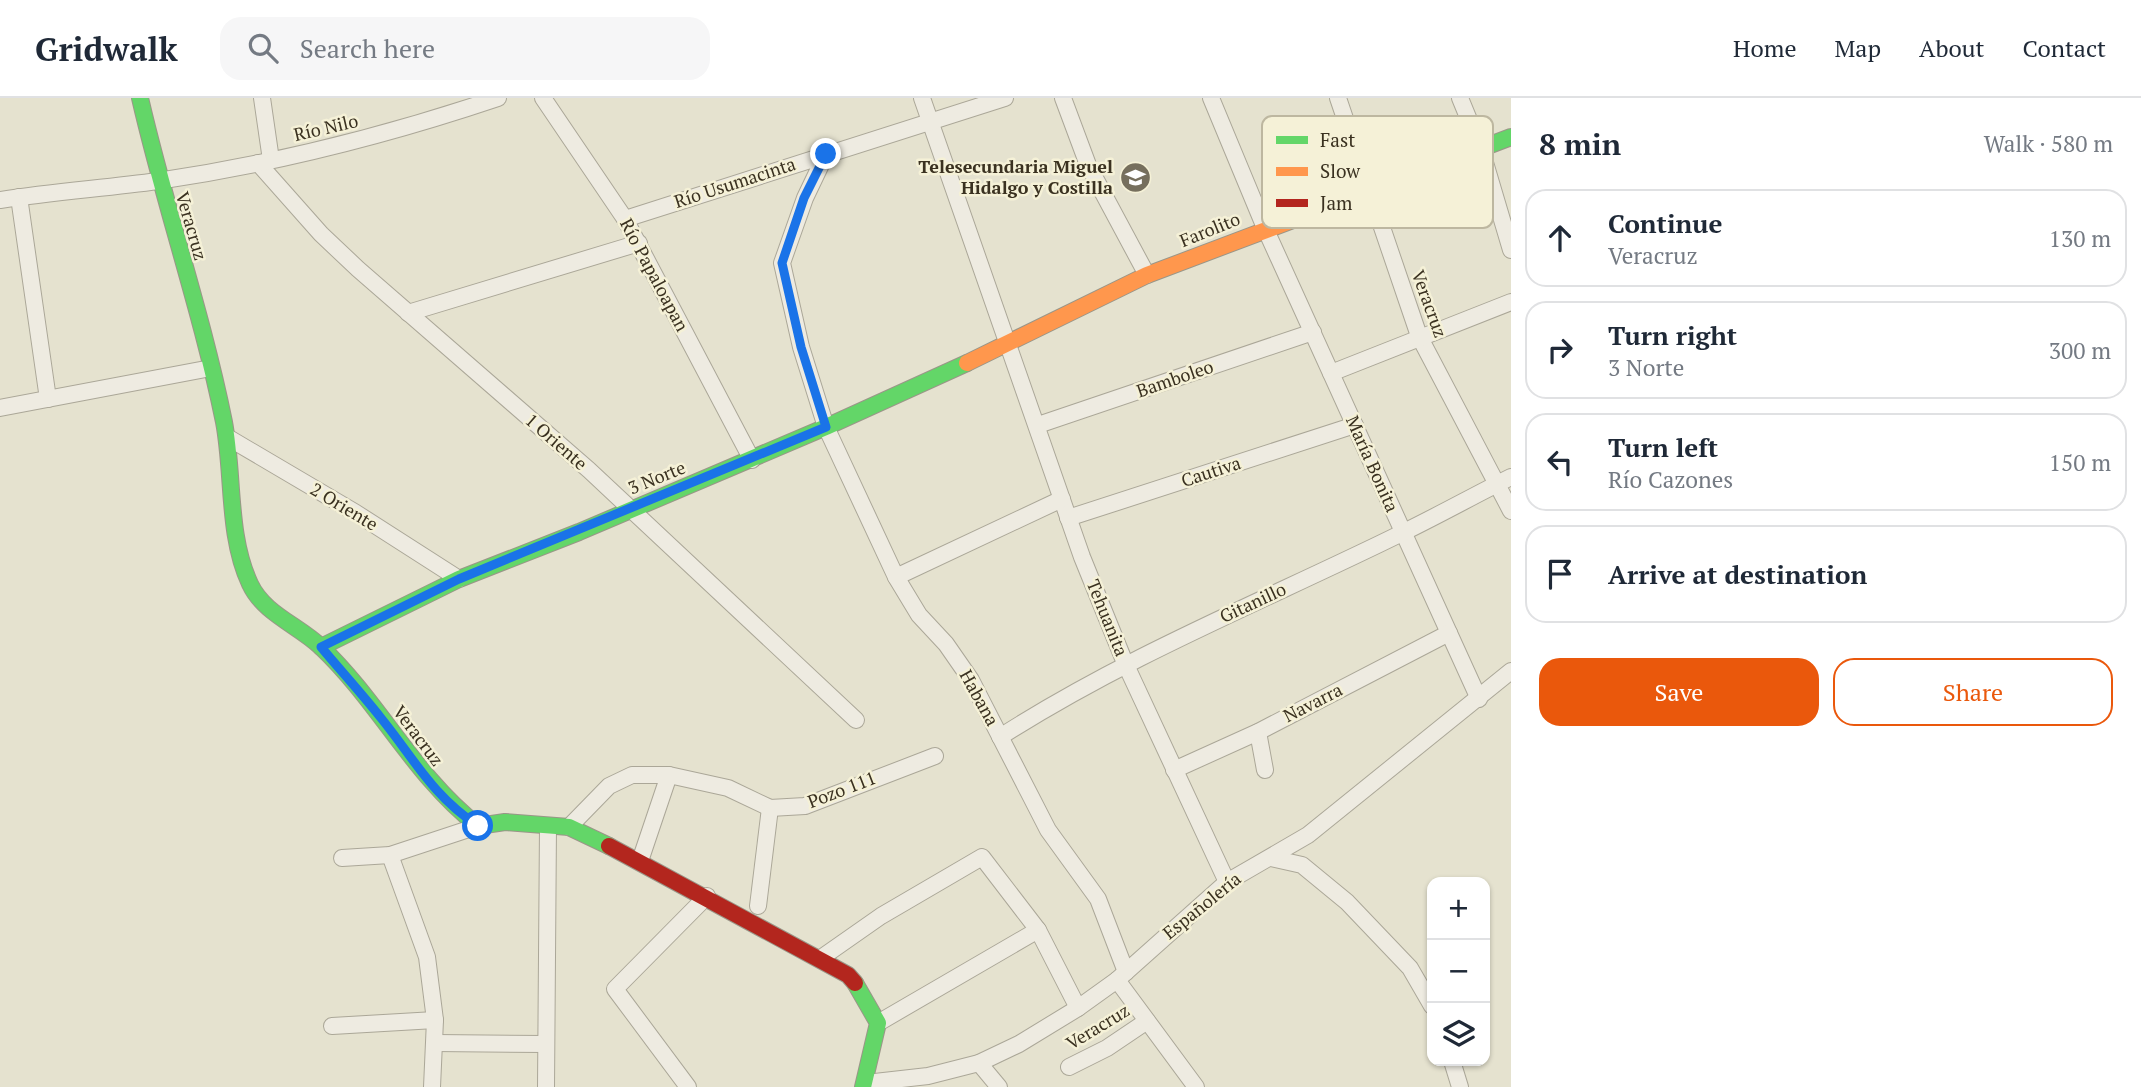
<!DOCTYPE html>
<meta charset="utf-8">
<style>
body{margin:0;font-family:"PT Serif",serif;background:#f6f6f7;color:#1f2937}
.controls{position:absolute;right:21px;bottom:21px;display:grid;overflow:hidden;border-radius:14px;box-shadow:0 2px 5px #0004}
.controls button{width:63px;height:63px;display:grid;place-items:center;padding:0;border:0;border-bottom:2px solid #e0e1e3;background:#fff;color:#1f2937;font:35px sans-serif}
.stop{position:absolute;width:21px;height:21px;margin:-16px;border:5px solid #1a73e8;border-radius:50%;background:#fff}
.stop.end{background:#1a73e8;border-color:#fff;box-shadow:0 2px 7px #0008}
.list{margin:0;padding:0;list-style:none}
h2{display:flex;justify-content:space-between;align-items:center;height:91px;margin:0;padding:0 28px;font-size:30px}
h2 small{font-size:23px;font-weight:400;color:#747a83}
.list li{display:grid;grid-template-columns:46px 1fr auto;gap:21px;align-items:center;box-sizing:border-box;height:98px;margin:0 14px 14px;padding:0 14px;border:2px solid #e0e1e3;border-radius:21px}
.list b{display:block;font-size:26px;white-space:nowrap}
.list p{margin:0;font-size:23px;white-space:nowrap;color:#747a83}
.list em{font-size:23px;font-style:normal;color:#747a83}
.actions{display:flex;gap:14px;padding:21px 28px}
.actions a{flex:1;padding:16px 0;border:2px solid #ea580c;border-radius:21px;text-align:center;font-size:24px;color:#ea580c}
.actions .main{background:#ea580c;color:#fff}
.icon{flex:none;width:38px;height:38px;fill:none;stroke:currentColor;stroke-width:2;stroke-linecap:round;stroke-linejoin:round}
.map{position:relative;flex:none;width:1511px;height:989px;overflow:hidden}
header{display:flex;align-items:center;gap:42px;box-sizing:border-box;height:98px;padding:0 35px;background:#fff;border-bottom:2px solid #e0e1e3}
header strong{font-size:33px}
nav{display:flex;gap:38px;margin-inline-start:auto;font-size:24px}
.search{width:490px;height:63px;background:#f6f6f7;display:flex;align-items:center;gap:18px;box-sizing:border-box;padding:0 24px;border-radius:21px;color:#747a83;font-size:26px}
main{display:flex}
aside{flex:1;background:#fff}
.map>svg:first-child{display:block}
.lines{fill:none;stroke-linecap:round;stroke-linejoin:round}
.street-casing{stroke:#aba798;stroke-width:18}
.fast-casing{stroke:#9a9688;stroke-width:18}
.slow-casing{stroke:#9a9688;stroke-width:18}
.jam-casing{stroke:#9a9688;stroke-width:18}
.street{stroke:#eeebe1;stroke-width:16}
.fast{stroke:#63d668;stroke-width:16}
.slow{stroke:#ff974d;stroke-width:16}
.jam{stroke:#b3261e;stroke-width:16}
.route{stroke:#1a73e8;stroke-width:9}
.labels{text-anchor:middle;stroke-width:5;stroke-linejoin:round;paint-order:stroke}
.street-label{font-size:18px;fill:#3a3120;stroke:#f5f1d7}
.poi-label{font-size:18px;font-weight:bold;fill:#3a3120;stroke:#f5f1d7;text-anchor:end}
.key{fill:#f5f1d7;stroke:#bdb7a0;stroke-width:2}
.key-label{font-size:19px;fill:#3a3120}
</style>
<header>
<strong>Gridwalk</strong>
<div class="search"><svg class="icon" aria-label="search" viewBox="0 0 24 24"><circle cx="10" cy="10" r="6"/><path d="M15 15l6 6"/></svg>Search here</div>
<nav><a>Home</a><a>Map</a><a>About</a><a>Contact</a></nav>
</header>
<main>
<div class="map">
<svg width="1511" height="989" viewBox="0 0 1511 989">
<rect width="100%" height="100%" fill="#e5e2cf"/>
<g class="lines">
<defs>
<g id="street">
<polyline points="262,0 271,62"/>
<polyline points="543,0 625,121 752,362"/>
<polyline points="922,0 1082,459 1125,565 1227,784"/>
<polyline points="1063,0 1088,67 1147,177"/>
<polyline points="1211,0 1265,130 1479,601"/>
<polyline points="1338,0 1419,238 1511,413"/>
<polyline points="1460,0 1481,51 1511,152"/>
<polyline points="826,56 805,100 782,165 801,249 826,329 896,479 919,517 946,546 971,582 1048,732 1098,801 1126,874"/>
<polyline points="258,65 321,136 358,171 589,372 856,622"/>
<polyline points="19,99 48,301"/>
<path d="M0 102C53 94 106 90 158 83 274 66 388 37 498 0"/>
<polyline points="625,121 1005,0"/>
<polyline points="408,215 639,145"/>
<polyline points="1331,275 1511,204"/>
<polyline points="0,310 211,270"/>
<polyline points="1038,327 1313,234"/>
<polyline points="227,339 356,415 459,481"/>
<polyline points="1068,420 1355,327"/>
<polyline points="896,479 1062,401"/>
<polyline points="1258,634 1265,672"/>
<path d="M1000 639C1128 557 1266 502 1402 435 1439 417 1475 397 1511 379"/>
<polyline points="1174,672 1258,634 1449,535"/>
<polyline points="569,729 609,688 632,677 669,677 728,690 770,710 805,708 935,658"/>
<polyline points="390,757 427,859 435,922 432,989"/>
<polyline points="342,760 390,757 478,728"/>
<polyline points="1271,760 1302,767 1347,804 1410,870 1432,908"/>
<polyline points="640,763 669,677"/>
<polyline points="758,808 770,710"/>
<polyline points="821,860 881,818 982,759 1038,832 1078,910"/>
<polyline points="1117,882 1196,989"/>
<polyline points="878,925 1038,832"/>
<polyline points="332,928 435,922"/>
<polyline points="435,945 545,946"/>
<polyline points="1452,963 1460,989"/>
<polyline points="979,965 999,989"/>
<polyline points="1069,969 1107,950 1147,923"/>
<polyline points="866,985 928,978 979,965 1019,946 1078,910 1117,882 1227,784 1308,737 1511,573"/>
<polyline points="546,989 548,728"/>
<polyline points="688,989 615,891 707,798"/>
</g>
<g id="fast">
<path d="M140 0C165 109 202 215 224 324 234 377 227 437 250 486 264 516 298 527 321 549 379 604 414 678 478 728L505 724 569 729 609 748"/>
<polyline points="1314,114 1511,39"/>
<polyline points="321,549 459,481 579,434 826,329 967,265"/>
<polyline points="855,885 878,925 863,989"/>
</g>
<polyline id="slow" points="967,265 1147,177 1314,114"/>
<polyline id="jam" points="609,748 848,877 855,885"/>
</defs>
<!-- street casing -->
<use href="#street" class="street-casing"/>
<!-- fast casing -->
<use href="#fast" class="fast-casing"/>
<!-- slow casing -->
<use href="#slow" class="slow-casing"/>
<!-- jam casing -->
<use href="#jam" class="jam-casing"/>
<!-- street -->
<use href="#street" class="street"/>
<!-- fast -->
<use href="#fast" class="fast"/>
<!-- slow -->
<use href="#slow" class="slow"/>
<!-- jam -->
<use href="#jam" class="jam"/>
</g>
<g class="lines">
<!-- route -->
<path class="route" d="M478 728C431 696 415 662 381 620 362 596 341 573 321 549L459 481 826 329 801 249 782 165 804 100 826 56"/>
</g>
<!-- icons -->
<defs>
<symbol id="school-disc" viewBox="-11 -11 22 22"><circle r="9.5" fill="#766f5d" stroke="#f5f1d7"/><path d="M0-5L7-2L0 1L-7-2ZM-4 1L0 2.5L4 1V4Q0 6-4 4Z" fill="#fff"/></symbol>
</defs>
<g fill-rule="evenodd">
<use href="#school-disc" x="1118" y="62" width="35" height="35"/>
</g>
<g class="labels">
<!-- street labels -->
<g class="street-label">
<text transform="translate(326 30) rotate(-13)" y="6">Río Nilo</text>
<text transform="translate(735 85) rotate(-18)" y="6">Río Usumacinta</text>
<text transform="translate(191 128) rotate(74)" y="6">Veracruz</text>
<text transform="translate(1210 132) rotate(-22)" y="6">Farolito</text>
<text transform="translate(654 177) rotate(62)" y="6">Río Papaloapan</text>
<text transform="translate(1429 206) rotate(70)" y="6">Veracruz</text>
<text transform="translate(1175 281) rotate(-19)" y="6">Bamboleo</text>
<text transform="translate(556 344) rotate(41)" y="6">1 Oriente</text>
<text transform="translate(1372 366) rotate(66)" y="6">María Bonita</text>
<text transform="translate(1211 374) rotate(-18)" y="6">Cautiva</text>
<text transform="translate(657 380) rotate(-22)" y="6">3 Norte</text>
<text transform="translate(344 409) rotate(31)" y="6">2 Oriente</text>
<text transform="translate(1253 505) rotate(-25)" y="6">Gitanillo</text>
<text transform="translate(1107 520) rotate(68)" y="6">Tehuanita</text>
<text transform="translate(979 600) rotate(61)" y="6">Habana</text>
<text transform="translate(1313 605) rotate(-27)" y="6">Navarra</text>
<text transform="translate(418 638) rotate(53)" y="6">Veracruz</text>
<text transform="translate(842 692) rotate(-21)" y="6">Pozo 111</text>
<text transform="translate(1202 808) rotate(-39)" y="6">Españolería</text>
<text transform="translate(1098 929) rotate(-31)" y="6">Veracruz</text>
</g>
<!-- poi labels -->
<g class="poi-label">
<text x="1113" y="75">Telesecundaria Miguel<tspan x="1113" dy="21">Hidalgo y Costilla</tspan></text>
</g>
</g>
<!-- legend -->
<rect x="1262" y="18" width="231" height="112" rx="10" class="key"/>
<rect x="1276" y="38" width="32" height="8" fill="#63d668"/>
<rect x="1276" y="69" width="32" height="9" fill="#ff974d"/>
<rect x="1276" y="101" width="32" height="8" fill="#b3261e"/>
<g class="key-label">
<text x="1320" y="49">Fast</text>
<text x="1320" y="80">Slow</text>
<text x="1320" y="112">Jam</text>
</g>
</svg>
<div class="controls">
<button>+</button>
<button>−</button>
<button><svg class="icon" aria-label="layers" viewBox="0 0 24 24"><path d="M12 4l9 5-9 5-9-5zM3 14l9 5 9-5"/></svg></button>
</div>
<div class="stop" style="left:478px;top:728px"></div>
<div class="stop end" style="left:826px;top:56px"></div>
</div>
<aside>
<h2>8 min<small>Walk · 580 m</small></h2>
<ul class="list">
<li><svg class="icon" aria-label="ahead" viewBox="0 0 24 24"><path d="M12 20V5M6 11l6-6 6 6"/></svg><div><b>Continue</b><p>Veracruz</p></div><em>130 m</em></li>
<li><svg class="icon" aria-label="right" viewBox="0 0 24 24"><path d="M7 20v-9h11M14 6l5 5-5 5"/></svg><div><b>Turn right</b><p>3 Norte</p></div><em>300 m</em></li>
<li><svg class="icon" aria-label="left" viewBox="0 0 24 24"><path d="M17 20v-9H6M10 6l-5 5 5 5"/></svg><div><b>Turn left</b><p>Río Cazones</p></div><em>150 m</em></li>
<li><svg class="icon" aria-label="arrive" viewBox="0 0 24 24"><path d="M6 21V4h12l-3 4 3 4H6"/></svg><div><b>Arrive at destination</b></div></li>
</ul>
<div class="actions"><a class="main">Save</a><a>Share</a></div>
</aside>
</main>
